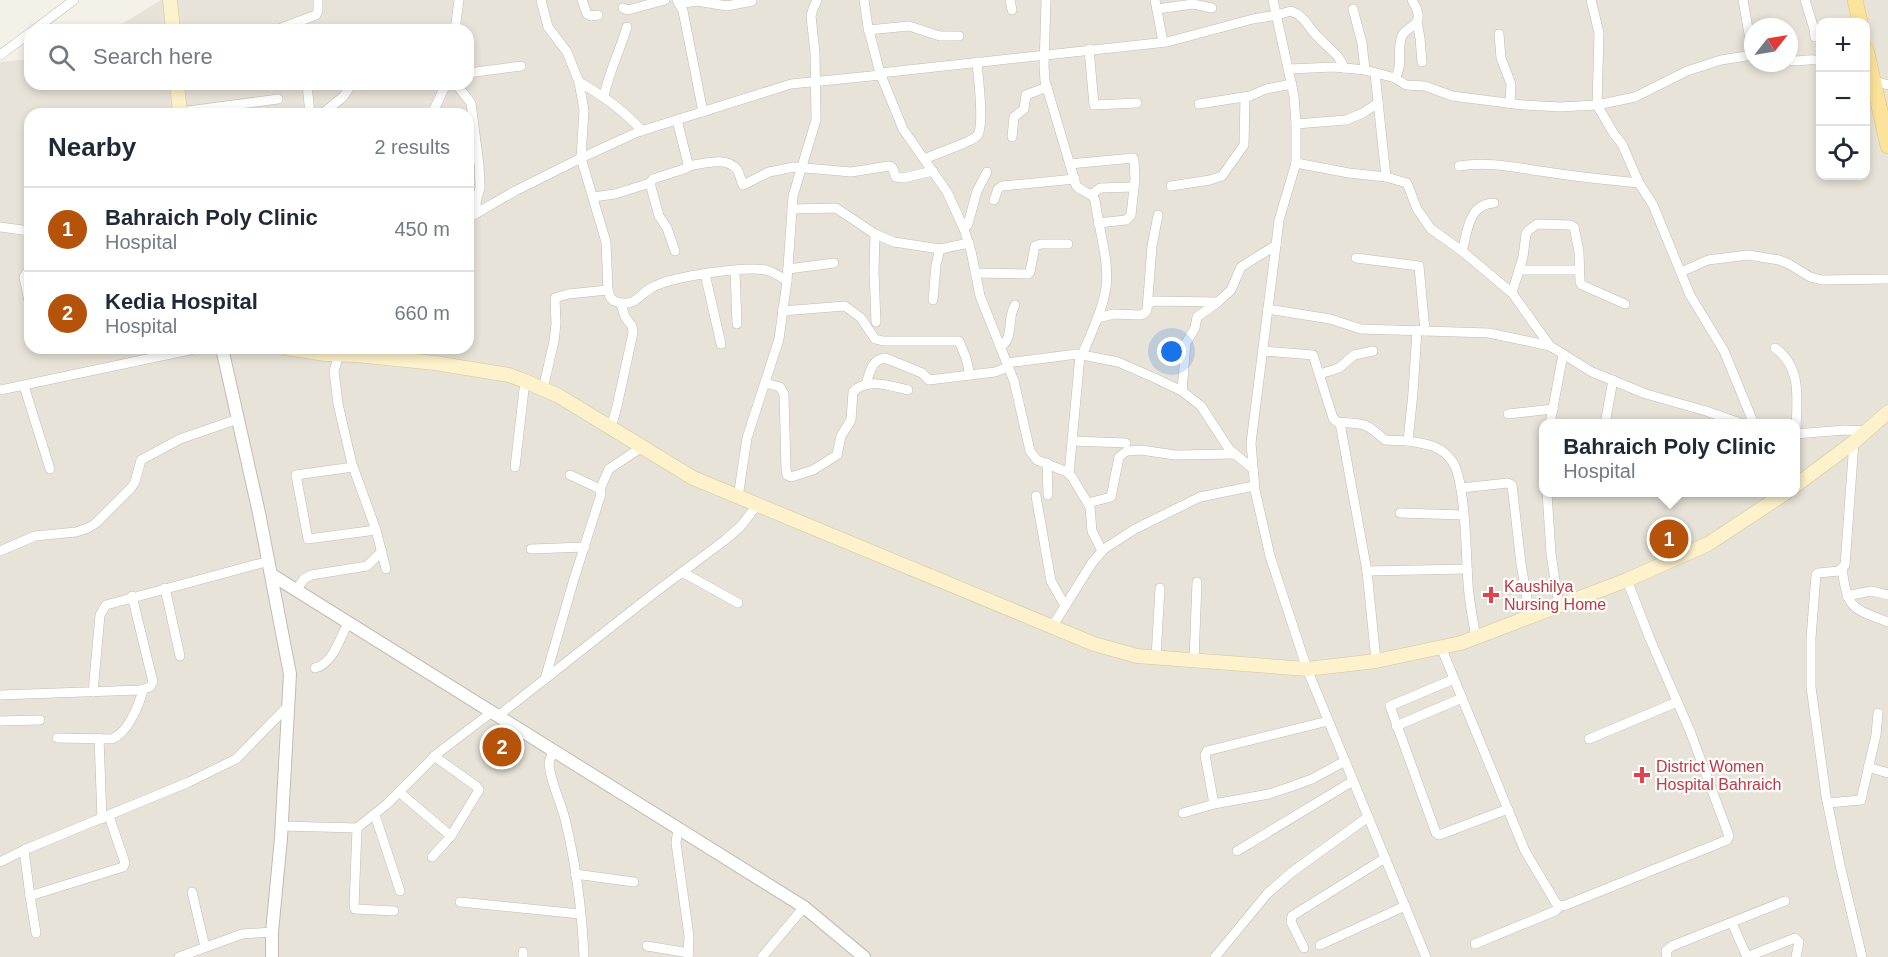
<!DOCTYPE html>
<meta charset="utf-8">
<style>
body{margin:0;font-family:Arial,sans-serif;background:#f6f6f7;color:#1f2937}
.controls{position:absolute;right:18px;top:18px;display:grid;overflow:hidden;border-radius:12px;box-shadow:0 3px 9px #0003}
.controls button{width:54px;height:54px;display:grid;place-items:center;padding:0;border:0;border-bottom:2px solid #e0e1e3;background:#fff;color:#1f2937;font:30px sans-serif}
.compass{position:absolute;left:1744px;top:18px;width:54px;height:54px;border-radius:50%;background:#fff;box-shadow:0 3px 9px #0003;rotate:59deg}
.you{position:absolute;left:1172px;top:352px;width:21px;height:21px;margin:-15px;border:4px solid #fff;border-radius:50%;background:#1a73e8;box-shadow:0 0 0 9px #1a73e833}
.badge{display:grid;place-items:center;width:39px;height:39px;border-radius:50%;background:#b45309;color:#fff;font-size:20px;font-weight:700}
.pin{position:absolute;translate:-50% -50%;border:3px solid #fff;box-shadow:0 2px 6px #0006}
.popup{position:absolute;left:1539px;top:419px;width:261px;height:78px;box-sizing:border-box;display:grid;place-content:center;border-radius:12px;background:#fff;filter:drop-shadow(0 2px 4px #0005);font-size:20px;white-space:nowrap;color:#747a83}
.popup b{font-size:22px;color:#1f2937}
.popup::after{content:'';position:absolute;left:50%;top:100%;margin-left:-12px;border:12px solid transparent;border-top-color:#fff}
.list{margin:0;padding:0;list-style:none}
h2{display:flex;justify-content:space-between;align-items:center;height:78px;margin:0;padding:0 24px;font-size:26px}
h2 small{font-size:20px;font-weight:400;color:#747a83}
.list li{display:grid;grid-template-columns:39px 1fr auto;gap:18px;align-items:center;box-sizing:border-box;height:84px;padding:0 24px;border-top:2px solid #e0e1e3}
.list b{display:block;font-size:22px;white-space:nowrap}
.list p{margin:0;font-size:20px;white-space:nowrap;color:#747a83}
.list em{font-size:20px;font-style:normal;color:#747a83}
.icon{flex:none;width:33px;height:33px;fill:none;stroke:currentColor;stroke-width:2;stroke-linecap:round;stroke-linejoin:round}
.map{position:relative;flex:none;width:1888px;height:957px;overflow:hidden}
.search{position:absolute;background:#fff;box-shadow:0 3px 9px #0003;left:24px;top:24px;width:450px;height:66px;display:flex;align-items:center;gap:15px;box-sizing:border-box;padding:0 21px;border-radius:18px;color:#747a83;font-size:22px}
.panel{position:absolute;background:#fff;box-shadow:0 3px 9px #0003;left:24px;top:108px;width:450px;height:246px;border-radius:18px}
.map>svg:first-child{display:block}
.residential{fill:#e8e3d8;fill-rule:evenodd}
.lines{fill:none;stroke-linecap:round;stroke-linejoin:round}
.minor-casing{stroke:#c2bcaf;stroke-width:10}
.tertiary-casing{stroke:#c2bcaf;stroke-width:14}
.secondary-casing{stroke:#d2c69a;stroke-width:15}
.primary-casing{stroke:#e0c16b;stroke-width:16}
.minor{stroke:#fff;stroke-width:9}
.tertiary{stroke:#fff;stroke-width:12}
.secondary{stroke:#fdf2cb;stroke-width:14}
.primary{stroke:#fbe39b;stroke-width:15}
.health-dot{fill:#e0444e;stroke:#fff;stroke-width:2}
.labels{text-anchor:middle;stroke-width:4.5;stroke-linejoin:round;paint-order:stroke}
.health-label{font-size:16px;fill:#be3a42;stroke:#fff;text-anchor:start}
</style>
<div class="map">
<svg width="1888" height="957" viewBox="0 0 1888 957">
<rect width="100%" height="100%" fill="#f4f1e9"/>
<!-- residential -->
<path class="residential" d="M161 0H1888V957H0V62L30 59V84H468V30H112ZM1820 22H1866V176H1820ZM1753 27H1789V63H1753ZM30 114H468V348H30ZM1543 424H1795V492H1543Z"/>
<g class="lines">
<defs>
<g id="minor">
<path d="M541 0 548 27 567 52 579 82 584 110 581 158 606 242 608 290 610 297 614 301C638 309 638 293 655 286 676 276 744 266 766 270 774 272 781 277 787 281"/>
<polyline points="582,0 587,14 591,16 598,15"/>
<polyline points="677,0 683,11 703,112"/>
<polyline points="864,0 868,27 880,73 903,129 947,192 964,229 971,251 980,296 1014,381 1030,451 1037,460 1067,472 1072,477 1090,507 1092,531 1102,551"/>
<polyline points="1010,0 1012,10"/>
<path d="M1046 0 1044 67 1045 81 1076 185C1081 193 1091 191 1095 200 1098 226 1110 263 1106 288 1102 311 1091 334 1082 355"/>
<polyline points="1155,0 1163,42"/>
<polyline points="1273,0 1294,96 1296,124 1296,163 1279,220 1276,245 1251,443 1255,490 1270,556 1307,669 1426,957"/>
<polyline points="1591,0 1599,33 1597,105 1614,134 1622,144 1639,183 1653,205 1690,295 1724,351 1754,424"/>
<polyline points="1743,0 1749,34 1753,38"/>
<polyline points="1805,0 1814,29 1815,37"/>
<polyline points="679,4 697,1 727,6 752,1"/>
<polyline points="623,8 628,10 665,0"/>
<polyline points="1157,9 1193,4 1212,8"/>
<polyline points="1353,9 1362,43 1365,70"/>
<polyline points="1417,22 1420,38 1422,62"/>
<polyline points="34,30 74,0"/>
<polyline points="276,30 316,15 318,11 318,0"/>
<polyline points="455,30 459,0"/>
<polyline points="868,30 909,26 940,36 959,36"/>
<polyline points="1499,34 1501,58 1511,84 1510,104"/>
<polyline points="1089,49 1094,105 1137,103"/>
<polyline points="0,55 30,33"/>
<path d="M1789 60C1800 63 1810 57 1820 61"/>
<polyline points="1289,69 1334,67 1365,70 1395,78 1406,85 1425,86 1452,96 1523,105 1560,107 1597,105 1635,97 1687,71 1721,60 1753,55"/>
<polyline points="468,73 521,66"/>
<path d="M880 73 1167 42 1253 19 1277 15 1291 11C1305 16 1309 29 1319 38 1328 48 1340 55 1344 68"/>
<polyline points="1375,73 1386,177"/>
<path d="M1395 78C1404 65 1396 50 1402 36 1405 29 1417 26 1418 18 1419 13 1415 5 1412 0"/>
<polyline points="1871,80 1888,85"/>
<path d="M579 82C602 95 624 110 642 131"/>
<polyline points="307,84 310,114"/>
<polyline points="456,84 471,103 479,165 480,188 476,202 477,213"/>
<path d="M604 96C609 72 620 50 627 27"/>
<polyline points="1199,104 1250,96 1266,89 1292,84"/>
<polyline points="180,112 278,99"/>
<polyline points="322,114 343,97 352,84"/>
<polyline points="432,114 446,84"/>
<polyline points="1296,124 1346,120 1363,113 1378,103"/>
<polyline points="1012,137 1014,117 1024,109 1026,95 1047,87"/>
<path d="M925 159C936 153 970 143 977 136 985 127 978 76 977 62"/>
<polyline points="1296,163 1349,173 1386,177 1407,183 1417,209 1431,229 1462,251 1512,293 1550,346 1592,372 1646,394 1706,411 1743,424"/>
<polyline points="1070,164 1133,158 1134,160 1135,179 1131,215 1126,220 1098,223"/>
<path d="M688 166C702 164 729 155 738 171 740 176 741 181 743 185L769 172 794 167 851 172 889 166 892 167 896 177 903 178 933 171"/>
<path d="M1459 166C1489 161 1517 168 1547 172 1577 177 1608 180 1639 183"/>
<polyline points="1171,186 1210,180 1222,176 1244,145 1245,97"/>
<polyline points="1092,194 1100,188 1134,187"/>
<polyline points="593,197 615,194 650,183"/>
<polyline points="994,200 998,189 1002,186 1075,179"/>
<polyline points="792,209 836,208 875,234 894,242 940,249 969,243"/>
<polyline points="468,218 515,191 581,158 638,132 791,84 881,75"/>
<polyline points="0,227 30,231"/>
<polyline points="964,229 968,224 977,191 987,172"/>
<polyline points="875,234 874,272 876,322"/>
<polyline points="675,251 667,228 659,216 650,183 653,179 687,168 688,164 677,120"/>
<path d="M1462 251C1468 231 1468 204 1494 203"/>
<polyline points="1356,258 1419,266 1425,331"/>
<polyline points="30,268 24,277 30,306"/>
<polyline points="788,269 834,263"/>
<polyline points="1519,270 1579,270"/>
<polyline points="735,271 737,324"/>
<polyline points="1681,272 1708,260 1748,255 1779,260 1789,264 1810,277 1822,280 1888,279"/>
<polyline points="975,273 1028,274 1030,272 1035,246 1041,244 1068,244"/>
<polyline points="705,274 721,344"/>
<polyline points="1512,293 1523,257 1526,234 1529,230 1537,224 1570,225 1574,227 1579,252 1580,282 1582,285 1625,304"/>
<polyline points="933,300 936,265 940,249"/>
<polyline points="1148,304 1154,301 1217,302"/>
<polyline points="1268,309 1330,319 1361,329 1489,333 1550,346"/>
<polyline points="782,311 845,306 861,318 875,339 883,341 959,341 966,358 970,375"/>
<polyline points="1097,318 1114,314 1139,315 1144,314 1147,310 1152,246 1158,215"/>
<path d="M1417 330 1413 393 1408 441C1426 444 1441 445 1452 461 1466 480 1466 557 1468 583 1469 601 1473 620 1476 638"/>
<path d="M1000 347C1015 338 1006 320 1015 305"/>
<path d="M1775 348C1804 369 1796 402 1796 434"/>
<path d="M1263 351 1313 355 1333 418 1337 422C1364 424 1364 421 1385 440L1408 441"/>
<polyline points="339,354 334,371 338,404 352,464 376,530 386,569"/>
<polyline points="1007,363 1077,354 1118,362 1159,380 1182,391 1201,406 1229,449 1253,469"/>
<polyline points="1320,374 1339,368 1354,355 1373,351"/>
<path d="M765 383 780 387 784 394 786 469 787 475 791 477 813 470 837 455 841 436 851 420 853 392C866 377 891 386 908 390"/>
<path d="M866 384C870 372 871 360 885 358L922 373 929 380 995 372 1008 367"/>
<polyline points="24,386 50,469"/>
<polyline points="543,389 554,341 556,324 555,298 568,294 608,290"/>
<polyline points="0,390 199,348"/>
<polyline points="1182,391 1186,343 1195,328 1197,317 1218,302 1231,290 1241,267 1276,245"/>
<polyline points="1508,414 1553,409"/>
<polyline points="1340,423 1367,571 1376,661"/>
<polyline points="1550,424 1563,354"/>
<polyline points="1605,424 1613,380"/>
<polyline points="611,428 617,406 633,333 632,326 625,317 621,304"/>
<polyline points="1795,434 1845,430 1866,431"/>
<polyline points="1073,441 1126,443"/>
<polyline points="1854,442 1845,565 1839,571 1818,573 1816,575 1811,638 1811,687 1826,796 1840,865 1862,957"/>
<polyline points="1047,463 1048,495"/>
<polyline points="353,467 296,475 308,539 376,530"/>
<polyline points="515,467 525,381"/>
<polyline points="1069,474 1080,355"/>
<polyline points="1461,488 1508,483 1512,485 1521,564 1530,617"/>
<polyline points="600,489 609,469 642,447"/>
<polyline points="1547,492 1551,554 1559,606"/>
<polyline points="1036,496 1051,581 1065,606"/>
<polyline points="738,497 747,438 779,339 787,281 793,196 816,120 815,53 811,16 813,9 817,0"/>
<polyline points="1088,503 1111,497 1119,457 1127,451 1141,450 1175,455 1235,454"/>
<polyline points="1400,513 1463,515"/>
<polyline points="531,549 585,547"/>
<polyline points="0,551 35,536 76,532 88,528 96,523 131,488 135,482 141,460 180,439 238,419"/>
<path d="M1842 569C1848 609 1851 608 1888 622"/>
<polyline points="1367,571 1467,569"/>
<polyline points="682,572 738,603"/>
<polyline points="165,588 180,656"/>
<polyline points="296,590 304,579 311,575 367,566 382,551"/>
<polyline points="1847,596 1871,591 1888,595"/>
<polyline points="1052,627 1092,563 1104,549 1135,529 1200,497 1254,486"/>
<polyline points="1441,647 1525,851 1556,903 1560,906 1566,905 1727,840 1729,836 1690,731 1650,639 1627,580"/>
<polyline points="1156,657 1160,588"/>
<polyline points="1194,660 1197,582"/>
<path d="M315 668C333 664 340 638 348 623"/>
<polyline points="545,679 574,579 601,494 600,489 570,475"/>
<polyline points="1454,679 1390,706 1436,833 1439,835 1508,809"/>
<polyline points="93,692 100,615 106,605 269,561"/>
<polyline points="0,695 140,690 150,687 153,682 132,596"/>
<polyline points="498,716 653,594 725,540 741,526 757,505"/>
<polyline points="0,721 40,720"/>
<polyline points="1396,726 1462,698"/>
<path d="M57 738 112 739C128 733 139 705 143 690"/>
<polyline points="99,738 102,819"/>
<polyline points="1589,739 1677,702"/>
<path d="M553 750 549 763 550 771C553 787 561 803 565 819 576 864 582 911 584 957"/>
<polyline points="1868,767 1888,773"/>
<polyline points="399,792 451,836"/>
<polyline points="1828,803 1861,800 1876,735 1878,713"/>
<polyline points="1214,804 1205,755 1207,751 1328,721"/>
<polyline points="1183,813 1214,804 1269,794 1293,786 1312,779 1345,761"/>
<polyline points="375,815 400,891"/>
<polyline points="282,826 357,828 387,804 438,753 492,712"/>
<polyline points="357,828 354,907 355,909 394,911"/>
<polyline points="678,828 676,843 689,936 688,957"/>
<polyline points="24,850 30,896 123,867 125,863 109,816"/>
<polyline points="1237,851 1353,781"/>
<polyline points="432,857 451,836 479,790 476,786 434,756"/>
<polyline points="0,862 24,850 189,782 236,759 288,706"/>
<polyline points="575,874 634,882"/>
<polyline points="192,892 205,947"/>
<polyline points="30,896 36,933"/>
<polyline points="460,902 580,914"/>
<polyline points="1732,923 1747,957 1795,938 1799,942 1796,957"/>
<polyline points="1475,944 1555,911 1560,906"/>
<polyline points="1320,945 1405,906"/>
<polyline points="647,946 689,953"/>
<polyline points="1304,948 1291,922 1292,916 1385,858"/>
<polyline points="179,957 242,934 272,932"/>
<polyline points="523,957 523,952"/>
<polyline points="762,957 804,907"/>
<polyline points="1215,957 1267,894 1292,872 1368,817"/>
<polyline points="1667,957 1666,951 1672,946 1785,901"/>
</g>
<g id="tertiary">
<polyline points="222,348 259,513 290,674 281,838 272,932 272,957"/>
<polyline points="272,575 804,907 864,957"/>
</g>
<g id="secondary">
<polyline points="170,0 173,30"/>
<polyline points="177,84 180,114"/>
<polyline points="287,348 325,354 356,355 435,363 509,375 525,381 559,396 693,478 1094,644 1137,656 1307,669 1376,661 1461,643 1627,580 1708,544 1787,492"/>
<polyline points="1795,486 1854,442 1888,412"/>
</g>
<g id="primary">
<polyline points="1855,0 1860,22"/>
<polyline points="1866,49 1888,146"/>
</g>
</defs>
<!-- minor casing -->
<use href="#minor" class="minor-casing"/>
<!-- tertiary casing -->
<use href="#tertiary" class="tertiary-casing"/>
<!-- secondary casing -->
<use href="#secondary" class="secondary-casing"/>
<!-- primary casing -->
<use href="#primary" class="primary-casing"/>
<!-- minor -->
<use href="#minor" class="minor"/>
<!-- tertiary -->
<use href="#tertiary" class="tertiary"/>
<!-- secondary -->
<use href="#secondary" class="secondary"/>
<!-- primary -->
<use href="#primary" class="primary"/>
</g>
<!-- markers -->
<g class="health-dot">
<path d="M1488 586h6v6h6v6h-6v6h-6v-6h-6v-6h6z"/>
<path d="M1639 766h6v6h6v6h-6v6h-6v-6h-6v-6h6z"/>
</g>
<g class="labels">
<!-- health labels -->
<g class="health-label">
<text x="1504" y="592">Kaushilya<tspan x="1504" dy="18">Nursing Home</tspan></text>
<text x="1656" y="772">District Women<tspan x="1656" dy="18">Hospital Bahraich</tspan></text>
</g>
</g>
</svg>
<div class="controls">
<button>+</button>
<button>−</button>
<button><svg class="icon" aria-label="locate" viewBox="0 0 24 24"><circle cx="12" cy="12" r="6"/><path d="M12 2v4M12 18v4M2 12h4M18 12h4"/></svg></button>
</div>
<svg class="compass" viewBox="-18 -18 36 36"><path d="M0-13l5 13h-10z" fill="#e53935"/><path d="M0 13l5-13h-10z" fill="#747a83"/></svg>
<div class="you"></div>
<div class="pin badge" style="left:1669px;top:539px">1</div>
<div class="popup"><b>Bahraich Poly Clinic</b>Hospital</div>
<div class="pin badge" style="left:502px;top:747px">2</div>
<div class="search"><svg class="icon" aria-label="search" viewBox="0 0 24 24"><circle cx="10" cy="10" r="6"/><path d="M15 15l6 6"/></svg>Search here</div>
<section class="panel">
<h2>Nearby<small>2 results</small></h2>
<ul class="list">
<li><span class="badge">1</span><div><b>Bahraich Poly Clinic</b><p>Hospital</p></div><em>450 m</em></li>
<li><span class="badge">2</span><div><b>Kedia Hospital</b><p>Hospital</p></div><em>660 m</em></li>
</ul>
</section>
</div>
